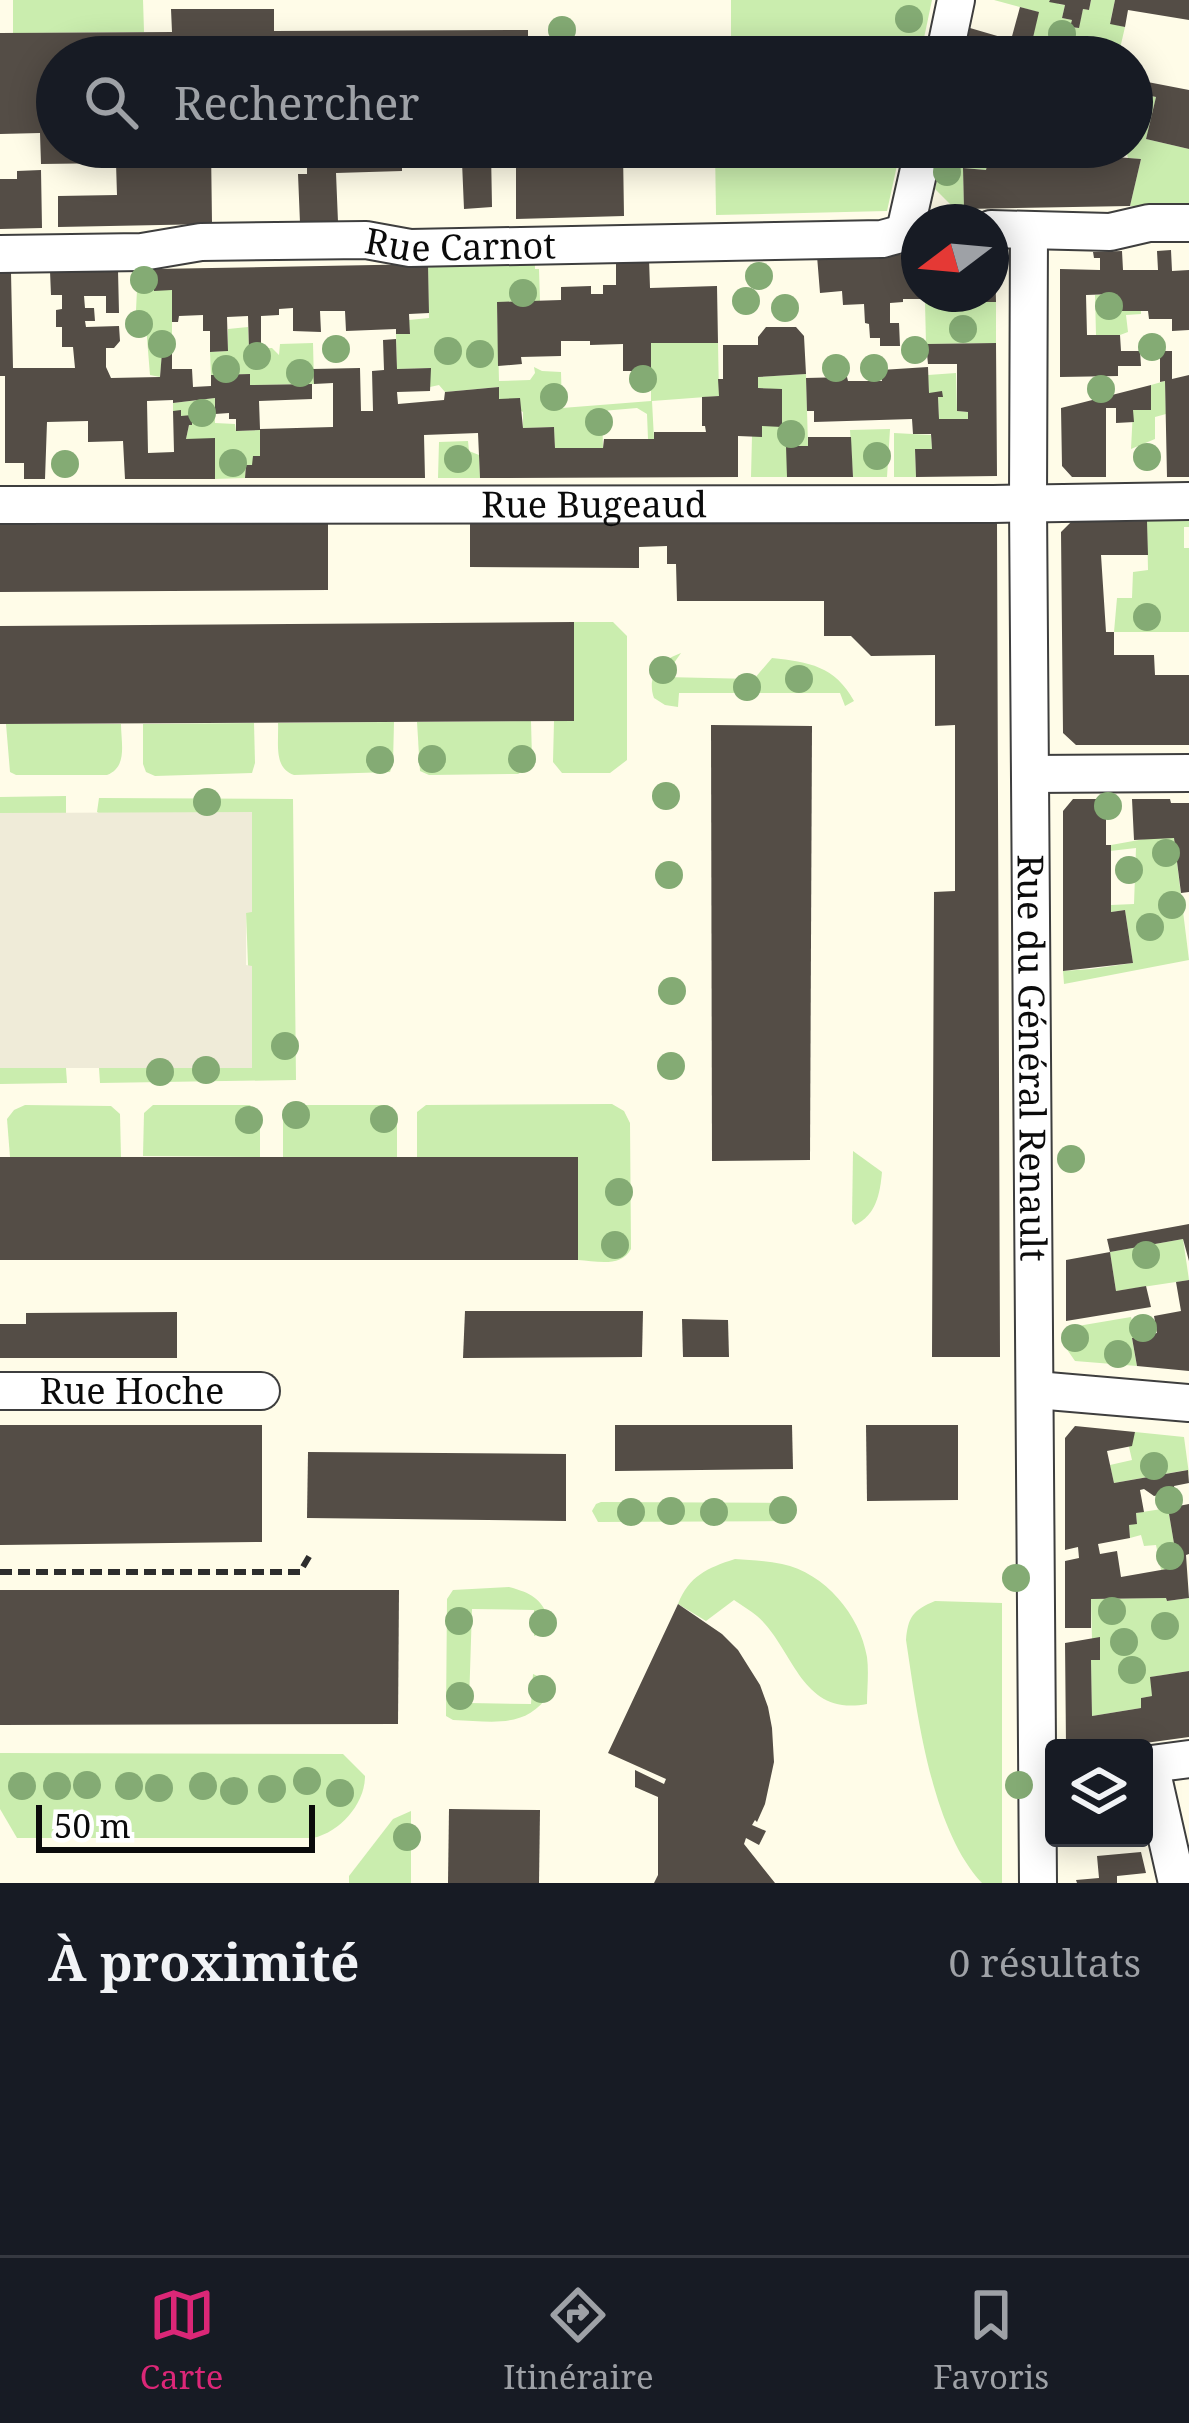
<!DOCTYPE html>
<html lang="fr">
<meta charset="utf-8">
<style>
body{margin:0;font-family:"Noto Serif",serif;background:#20242c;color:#f1f3f6}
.controls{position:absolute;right:36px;bottom:36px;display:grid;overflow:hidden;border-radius:12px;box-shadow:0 6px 30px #0003}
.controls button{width:108px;height:108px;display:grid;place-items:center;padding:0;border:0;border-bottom:3px solid #363941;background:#171b24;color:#f1f3f6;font:60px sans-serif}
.compass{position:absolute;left:901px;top:204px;width:108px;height:108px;border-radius:50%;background:#171b24;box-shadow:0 6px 30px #0003;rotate:254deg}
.scale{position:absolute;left:36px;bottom:30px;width:279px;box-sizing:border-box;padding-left:12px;border:6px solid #0b0b0b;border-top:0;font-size:33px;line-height:42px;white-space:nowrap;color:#0b0b0b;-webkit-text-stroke:9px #fff;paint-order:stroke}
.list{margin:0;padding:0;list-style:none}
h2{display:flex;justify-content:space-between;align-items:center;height:156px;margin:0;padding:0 48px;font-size:51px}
h2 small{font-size:39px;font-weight:400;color:#9ea1a6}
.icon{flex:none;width:66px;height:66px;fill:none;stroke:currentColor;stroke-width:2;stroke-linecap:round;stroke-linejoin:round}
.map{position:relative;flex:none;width:1189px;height:1883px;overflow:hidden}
.search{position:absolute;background:#171b24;box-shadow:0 6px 30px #0003;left:36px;right:36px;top:36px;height:132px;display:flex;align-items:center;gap:30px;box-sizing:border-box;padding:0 42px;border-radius:66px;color:#9ea1a6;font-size:45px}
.sheet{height:372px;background:#171b24}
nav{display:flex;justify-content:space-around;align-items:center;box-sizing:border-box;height:168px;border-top:3px solid #363941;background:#171b24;font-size:33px;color:#9ea1a6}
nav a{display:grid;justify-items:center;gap:6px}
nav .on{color:#db2777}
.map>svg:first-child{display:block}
.green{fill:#caedae}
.plaza{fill:#efebd8}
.building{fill:#544d46}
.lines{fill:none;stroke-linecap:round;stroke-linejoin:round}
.street-casing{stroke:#3e3e3e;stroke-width:40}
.path{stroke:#2d2d2d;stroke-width:6;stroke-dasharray:12 6;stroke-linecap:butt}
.street{stroke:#fff;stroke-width:36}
.tree{fill:#84ab74}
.labels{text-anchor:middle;stroke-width:12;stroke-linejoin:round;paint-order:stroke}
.street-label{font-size:36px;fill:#0b0b0b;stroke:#fff}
</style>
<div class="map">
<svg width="1189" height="1883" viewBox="0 0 1189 1883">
<rect width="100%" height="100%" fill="#fffce8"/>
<!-- green -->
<g class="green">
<polygon points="13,0 143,0 144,32 13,33"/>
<polygon points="731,0 932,0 920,57 731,57"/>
<polygon points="994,0 1058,0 1058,4 1065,5 1062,18 1072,20 1071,27 1078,28 1083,9 1089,10 1091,0 1115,0 1110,23 1125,27 1118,57 1047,57 1049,45 1032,42 1038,12"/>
<polygon points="1132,92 1156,97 1146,139 1189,149 1189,206 1130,206 1141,159 1128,158 1125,147 1132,147"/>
<polygon points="715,147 901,147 887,211 716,215"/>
<polygon points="944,147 991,147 986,170 963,168 964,209 955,209 935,189"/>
<polygon points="535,262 535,269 539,269 540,301 497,302 499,381 530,380 535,373 534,367 542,371 561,372 562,408 651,401 651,343 718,343 719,396 652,401 654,439 648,439 647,414 637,408 602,411 603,448 555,448 554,427 523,428 523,412 499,399 499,387 445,392 439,385 430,387 430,368 397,369 396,334 410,334 409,320 429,318 428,264"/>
<polygon points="153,269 154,290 172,290 172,352 162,353 160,377 150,375 146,326 136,310 138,270"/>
<polygon points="1114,294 1141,311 1141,314 1126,315 1128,332 1120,335 1096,335 1095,295"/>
<polygon points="925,302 996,302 996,343 926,344"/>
<polygon points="248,327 249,349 272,348 279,355 280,344 313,343 314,384 250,385 249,374 211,375 210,352 228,351 228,329"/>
<polygon points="956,373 957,411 968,412 968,419 939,419 938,397 929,393 928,375"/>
<polygon points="806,374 808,446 787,446 787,477 751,477 752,436 762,436 762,426 782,426 782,390 758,388 758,377"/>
<polygon points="1165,381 1166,414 1155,417 1155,439 1131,449 1133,410 1151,410 1151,385"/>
<polygon points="215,398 215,423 235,424 236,431 260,430 260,456 252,465 246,465 245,478 215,479 215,439 186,439 189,425 192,424 192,416 181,416 180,411 173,411 173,403"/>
<polygon points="890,429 887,477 853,477 850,430"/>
<polygon points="894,433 931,435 932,449 915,449 916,477 894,477"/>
<polygon points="468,441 469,451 479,455 480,478 438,478 439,442"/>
<polygon points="1147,521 1189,521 1189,527 1184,527 1184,548 1189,548 1189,632 1114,632 1117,598 1132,598 1133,572 1148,570"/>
<polygon points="574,622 613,622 627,636 627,760 610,773 562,773 553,762 554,721 574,720"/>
<path d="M681 653 664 677 754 679 772 658C809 662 835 666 854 701L845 706 840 693H679L678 707 665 705 654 698C646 676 661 660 681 653Z"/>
<polygon points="531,721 532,759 528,768 518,774 429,775 420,771 417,722"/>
<path d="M394 722 393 763 390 772 294 775C273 768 279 742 278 723Z"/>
<polygon points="254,723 255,763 252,773 155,776 146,772 143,764 143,724"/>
<path d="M6 724H121C121 743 128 767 107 775H16L10 772Z"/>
<polygon points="66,796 66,813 0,813 0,797"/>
<polygon points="99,798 293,799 296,1080 100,1083 99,1068 252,1067 246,912 251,912 97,812"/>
<polygon points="1150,838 1174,838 1189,960 1064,984 1063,971 1091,969 1133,963 1125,910 1111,912 1111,905 1134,904 1136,848 1110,851 1111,845"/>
<polygon points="0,1068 66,1068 67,1083 0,1084"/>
<path d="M612 1104 624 1111 630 1123 631 1249C621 1268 596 1261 578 1260V1157H417V1112L426 1105Z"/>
<polygon points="25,1105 111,1106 120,1114 121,1157 10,1157 7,1119 14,1110"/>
<polygon points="153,1105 250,1105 260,1118 260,1157 143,1156 144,1113"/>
<polygon points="292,1105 388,1105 397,1116 397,1157 283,1157 283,1113"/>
<path d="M853 1151 882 1172C880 1194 876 1215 855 1225L852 1221Z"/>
<polygon points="1183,1239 1189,1280 1116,1291 1110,1252"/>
<polygon points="1131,1317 1136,1337 1132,1339 1137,1366 1075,1361 1066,1348 1066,1328"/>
<polygon points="1135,1432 1184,1437 1189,1474 1187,1470 1114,1483 1110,1465 1132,1460 1129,1447"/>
<polygon points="601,1502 790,1503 796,1506 796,1515 790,1521 598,1522 592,1511 596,1504"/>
<polygon points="1168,1508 1178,1567 1161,1570 1156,1545 1144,1546 1141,1535 1130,1538 1129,1525 1137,1523 1136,1513"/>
<path d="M735 1559C750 1560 767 1561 782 1564 825 1573 860 1615 867 1657 869 1672 867 1689 867 1704 800 1717 794 1648 757 1616 750 1610 741 1605 734 1600L706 1621 678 1604C689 1576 707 1568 735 1559Z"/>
<path d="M509 1587C531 1593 541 1598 549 1619L545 1632 534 1636V1610L472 1609 469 1703 531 1704 533 1674 546 1680 550 1693C526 1730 492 1721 453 1720L446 1716 447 1599 453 1590Z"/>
<polygon points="1166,1598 1167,1601 1189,1598 1189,1671 1151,1677 1152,1696 1141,1698 1141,1708 1092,1716 1091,1660 1100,1659 1100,1639 1092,1639 1091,1599"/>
<path d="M935 1601 1002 1603V1883H982C931 1829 917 1712 906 1640 908 1617 913 1610 935 1601Z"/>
<path d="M0 1753 343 1754 365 1776C365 1804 340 1832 313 1838H17L0 1809Z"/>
<polygon points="411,1811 411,1883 349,1883 349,1876 393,1819"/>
</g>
<!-- plaza -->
<polygon class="plaza" points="252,812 252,912 246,913 246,965 252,966 252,1068 0,1068 0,813"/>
<!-- building -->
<g class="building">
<polygon points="1050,0 1091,0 1089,10 1083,9 1079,28 1070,27 1072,20 1062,18 1065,5 1049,2"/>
<polygon points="1115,0 1189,0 1189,20 1128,10 1125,27 1110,24"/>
<polygon points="1020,7 1039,12 1032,42 1049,45 1047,57 963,57 970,28 1011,40"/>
<polygon points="171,9 274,9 274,31 528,30 528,57 57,57 57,147 211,147 212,224 58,227 58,196 117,195 116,163 41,164 40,133 0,134 0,33 172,32"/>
<polygon points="1132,79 1189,90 1189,149 1146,139 1156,97 1132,92"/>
<polygon points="335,147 402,147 402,171 336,173 338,222 300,223 298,174 307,174 307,165 320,164 319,153 335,153"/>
<polygon points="464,147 508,147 509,151 491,151 492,207 464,209 462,162 458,157 458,152"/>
<polygon points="516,147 653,147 653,151 623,152 624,216 516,219"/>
<polygon points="662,147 715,147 716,154 662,155"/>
<polygon points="991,147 1009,149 1007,159 1044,156 1044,163 1063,161 1065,153 1141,159 1130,206 964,209 963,168 986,170"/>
<polygon points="41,170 42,228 0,229 0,179 17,179 17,171"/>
<polygon points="1171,250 1172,271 1189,270 1189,330 1172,331 1172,319 1149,319 1148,311 1115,311 1114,294 1086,295 1087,335 1120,335 1121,351 1140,351 1141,366 1118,366 1118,376 1060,377 1060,269 1100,270 1100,258 1094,258 1093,252 1122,251 1123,270 1158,270 1157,251"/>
<polygon points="919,254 919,294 991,294 991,259 995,263 996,302 925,302 924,299 903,299 903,302 890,303 890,323 899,323 900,346 880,346 880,338 870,338 869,324 865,323 864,304 843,305 842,291 820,293 817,256"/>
<polygon points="649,259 650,288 717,286 718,343 651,343 651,371 623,371 623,344 590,345 590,341 561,341 561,356 521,357 522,364 498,366 497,302 561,300 561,287 591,286 591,294 603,294 603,285 616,285 616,260"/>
<polygon points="428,264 429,313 409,314 410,334 396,334 396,329 346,331 345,311 320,311 321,332 293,331 293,308 279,309 279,315 261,316 261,350 249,350 248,316 227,317 228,351 210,352 210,331 203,331 203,315 179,316 178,322 172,322 172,290 154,291 153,269"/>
<polygon points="118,270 119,313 106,313 106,296 84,296 85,308 94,308 95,321 85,321 86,327 119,326 120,341 114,348 106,348 106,367 111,378 160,377 162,352 172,352 172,369 192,369 193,387 211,386 211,375 250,374 250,385 312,384 312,399 259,401 260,429 333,427 333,383 314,384 313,369 360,368 361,411 373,411 372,371 384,370 383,340 396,339 397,369 431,368 430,391 397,392 398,404 444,400 445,392 499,387 499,399 520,398 523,428 554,427 555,448 603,448 604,439 654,439 654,432 706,432 705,426 702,426 702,397 719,396 718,379 723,379 723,345 758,345 758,337 766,327 796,327 804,336 806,374 758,377 758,388 782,389 782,427 762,426 762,437 738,436 738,477 480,478 478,433 424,435 425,478 245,478 246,465 252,465 253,456 260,456 260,430 236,431 236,419 229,419 229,413 215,414 215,398 173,403 173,400 147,401 148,453 174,452 173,411 181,410 181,416 192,415 192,425 189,425 186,439 215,438 215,479 125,479 123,441 88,442 88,421 47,422 45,479 24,479 24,463 5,463 5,376 0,376 0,272 11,272 13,368 75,368 73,347 62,347 62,327 56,327 56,310 62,309 62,295 51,295 50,271"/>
<polygon points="996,343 997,476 916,477 915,449 932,449 931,434 913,434 912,419 814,422 814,411 807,411 806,378 847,377 848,381 882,381 881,370 928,367 929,393 942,391 943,397 938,397 939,419 968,419 968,412 957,411 957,364 928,364 926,344"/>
<polygon points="1160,351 1172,351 1172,379 1189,375 1189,477 1167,477 1165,381 1160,382"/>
<polygon points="1151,385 1151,410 1133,410 1134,422 1116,423 1116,408 1106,408 1106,477 1072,477 1062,466 1061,408"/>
<polygon points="808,437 851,437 853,477 787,477 786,446 808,446"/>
<polygon points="1147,521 1148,555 1101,555 1106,632 1114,632 1114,655 1154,655 1155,675 1189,675 1189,745 1076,745 1063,733 1061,532 1071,522"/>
<polygon points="470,522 997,522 1000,1357 932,1357 934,892 955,891 955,725 935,726 935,655 871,656 851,636 824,636 824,601 677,601 676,564 667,564 667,546 639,547 639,568 470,567"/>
<polygon points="328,523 328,590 0,592 0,525"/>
<polygon points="574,622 574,721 0,724 0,626"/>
<polygon points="711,725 812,726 810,1160 712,1161"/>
<polygon points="1073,799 1106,799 1106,845 1111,845 1111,912 1125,910 1133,963 1063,971 1063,811"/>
<polygon points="1132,799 1170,799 1171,803 1189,803 1189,892 1181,893 1174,838 1134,840"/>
<rect x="0" y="1157" width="578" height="103"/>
<polygon points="1189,1224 1189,1261 1183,1239 1110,1252 1107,1239"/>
<polygon points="1110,1252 1116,1291 1146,1286 1151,1307 1066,1321 1066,1260"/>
<polygon points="1189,1280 1189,1371 1137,1366 1132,1338 1157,1333 1154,1316 1181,1311 1176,1282"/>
<polygon points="465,1311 643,1311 642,1357 463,1358"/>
<polygon points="177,1312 177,1358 0,1358 0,1324 26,1324 26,1313"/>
<polygon points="682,1319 728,1320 729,1357 683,1357"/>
<polygon points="0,1425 262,1425 262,1542 0,1545"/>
<polygon points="615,1425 792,1425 793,1469 615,1471"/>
<polygon points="866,1425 958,1425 958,1500 867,1501"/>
<polygon points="1075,1426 1135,1432 1132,1446 1107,1451 1114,1483 1188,1470 1189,1483 1174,1486 1175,1492 1154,1496 1144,1489 1140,1490 1144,1512 1136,1513 1137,1524 1129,1525 1130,1538 1098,1544 1100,1554 1117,1551 1121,1577 1178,1567 1168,1508 1189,1504 1189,1554 1186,1555 1189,1598 1167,1601 1166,1598 1091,1599 1091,1628 1065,1628 1065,1561 1079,1558 1078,1547 1065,1550 1065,1438"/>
<polygon points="308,1452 566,1454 566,1521 307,1518"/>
<polygon points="0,1590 399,1590 398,1724 0,1725"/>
<polygon points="678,1604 722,1634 738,1650 760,1685 768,1707 772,1728 774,1762 765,1804 757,1822 755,1820 752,1825 766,1831 759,1845 746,1838 744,1844 775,1883 654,1883 658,1875 658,1797 635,1787 635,1770 664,1784 666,1779 608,1753"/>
<polygon points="1100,1637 1100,1660 1091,1660 1092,1716 1141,1708 1141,1698 1152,1696 1150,1677 1189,1671 1189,1737 1109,1748 1069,1748 1066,1745 1065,1643"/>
<polygon points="449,1809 540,1810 539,1883 448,1883"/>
<polygon points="1141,1852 1146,1873 1117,1876 1117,1883 1077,1883 1076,1880 1099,1878 1097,1856"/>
</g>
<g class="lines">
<defs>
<g id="street">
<polyline points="944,57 956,0"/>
<polyline points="991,229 1110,232 1149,223 1189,223"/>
<path id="s1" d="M1029 230 1028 503 1038 1883"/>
<polyline points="905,231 924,147"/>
<path id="s2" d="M0 254 142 252 201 242 366 240 410 248 882 239 919 229"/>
<path id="s3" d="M0 505 993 504 1189 501"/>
<polyline points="1030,774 1189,773"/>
<polyline points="1036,1390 1189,1403"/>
<path id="s4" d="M0 1391H261"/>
<polyline points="1150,1764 1177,1883"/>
<polyline points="1144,1765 1189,1759"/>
</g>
</defs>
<!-- street casing -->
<use href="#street" class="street-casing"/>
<!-- path -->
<polyline class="path" points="0,1572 300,1572 310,1555"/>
<!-- street -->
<use href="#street" class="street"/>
</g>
<!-- trees -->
<g class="tree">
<circle cx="909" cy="19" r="14"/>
<circle cx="562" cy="30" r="14"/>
<circle cx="1062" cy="34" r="14"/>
<circle cx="947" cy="172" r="14"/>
<circle cx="759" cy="276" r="14"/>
<circle cx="144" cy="280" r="14"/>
<circle cx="523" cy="293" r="14"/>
<circle cx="746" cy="301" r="14"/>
<circle cx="1109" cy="306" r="14"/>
<circle cx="785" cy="308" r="14"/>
<circle cx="139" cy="324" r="14"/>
<circle cx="963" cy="329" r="14"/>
<circle cx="162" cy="344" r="14"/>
<circle cx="1152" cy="347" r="14"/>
<circle cx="336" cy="349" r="14"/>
<circle cx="915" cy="350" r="14"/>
<circle cx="448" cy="351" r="14"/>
<circle cx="480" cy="354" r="14"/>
<circle cx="257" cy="356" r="14"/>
<circle cx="836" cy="368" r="14"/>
<circle cx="874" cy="368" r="14"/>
<circle cx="226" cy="369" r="14"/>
<circle cx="300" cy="373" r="14"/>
<circle cx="643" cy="379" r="14"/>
<circle cx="1101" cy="389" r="14"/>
<circle cx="554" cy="397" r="14"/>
<circle cx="202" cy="413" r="14"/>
<circle cx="599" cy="422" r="14"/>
<circle cx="791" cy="434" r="14"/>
<circle cx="877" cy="456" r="14"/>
<circle cx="1147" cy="457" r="14"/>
<circle cx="458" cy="459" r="14"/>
<circle cx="233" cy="463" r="14"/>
<circle cx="65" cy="464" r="14"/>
<circle cx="1147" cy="617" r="14"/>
<circle cx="663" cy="670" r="14"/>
<circle cx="799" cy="679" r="14"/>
<circle cx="747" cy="687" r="14"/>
<circle cx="432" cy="759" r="14"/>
<circle cx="522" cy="759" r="14"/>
<circle cx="380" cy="760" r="14"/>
<circle cx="666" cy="796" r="14"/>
<circle cx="207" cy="802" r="14"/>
<circle cx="1108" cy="806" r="14"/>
<circle cx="1166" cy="853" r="14"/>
<circle cx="1129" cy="870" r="14"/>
<circle cx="669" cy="875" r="14"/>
<circle cx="1172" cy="905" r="14"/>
<circle cx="1150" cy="927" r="14"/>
<circle cx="672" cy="991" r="14"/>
<circle cx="285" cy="1046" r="14"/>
<circle cx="671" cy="1066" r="14"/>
<circle cx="206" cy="1070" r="14"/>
<circle cx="160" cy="1072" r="14"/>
<circle cx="296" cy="1115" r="14"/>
<circle cx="384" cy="1119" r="14"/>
<circle cx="249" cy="1120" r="14"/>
<circle cx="1071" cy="1159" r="14"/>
<circle cx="619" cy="1192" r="14"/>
<circle cx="615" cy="1245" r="14"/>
<circle cx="1146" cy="1255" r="14"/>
<circle cx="1143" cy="1328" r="14"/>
<circle cx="1075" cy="1338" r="14"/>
<circle cx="1118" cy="1354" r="14"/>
<circle cx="1154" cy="1466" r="14"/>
<circle cx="1169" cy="1500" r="14"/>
<circle cx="783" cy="1510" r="14"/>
<circle cx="671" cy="1511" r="14"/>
<circle cx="631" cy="1512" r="14"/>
<circle cx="714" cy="1512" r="14"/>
<circle cx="1170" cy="1556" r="14"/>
<circle cx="1016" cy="1578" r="14"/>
<circle cx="1112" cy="1611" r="14"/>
<circle cx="459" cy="1621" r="14"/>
<circle cx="543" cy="1623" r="14"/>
<circle cx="1165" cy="1626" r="14"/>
<circle cx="1124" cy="1642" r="14"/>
<circle cx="1132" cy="1670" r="14"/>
<circle cx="542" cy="1689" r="14"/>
<circle cx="460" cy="1696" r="14"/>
<circle cx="307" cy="1781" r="14"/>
<circle cx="87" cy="1785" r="14"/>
<circle cx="1019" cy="1785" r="14"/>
<circle cx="22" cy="1786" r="14"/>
<circle cx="57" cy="1786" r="14"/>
<circle cx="129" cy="1786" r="14"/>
<circle cx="203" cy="1786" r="14"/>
<circle cx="159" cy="1788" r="14"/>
<circle cx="272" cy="1789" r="14"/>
<circle cx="234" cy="1791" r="14"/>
<circle cx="340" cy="1793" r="14"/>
<circle cx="407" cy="1837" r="14"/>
</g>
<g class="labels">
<!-- street labels -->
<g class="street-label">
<text dy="13" stroke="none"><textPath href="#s2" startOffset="462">Rue Carnot</textPath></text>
<text dy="13" stroke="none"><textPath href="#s3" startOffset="594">Rue Bugeaud</textPath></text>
<text dy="13" stroke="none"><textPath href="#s1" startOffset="828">Rue du Général Renault</textPath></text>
<text dy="13" stroke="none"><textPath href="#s4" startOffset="132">Rue Hoche</textPath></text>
</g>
</g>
</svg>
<div class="controls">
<button><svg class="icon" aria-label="layers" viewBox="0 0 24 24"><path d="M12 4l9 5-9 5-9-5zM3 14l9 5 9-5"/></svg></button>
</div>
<svg class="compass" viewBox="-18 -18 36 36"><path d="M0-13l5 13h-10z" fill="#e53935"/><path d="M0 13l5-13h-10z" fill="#9ea1a6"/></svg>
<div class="scale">50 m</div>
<div class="search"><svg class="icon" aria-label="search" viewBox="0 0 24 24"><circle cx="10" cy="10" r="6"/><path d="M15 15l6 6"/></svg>Rechercher</div>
</div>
<section class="sheet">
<h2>À proximité<small>0 résultats</small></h2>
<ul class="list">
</ul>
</section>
<nav>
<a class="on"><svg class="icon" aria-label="map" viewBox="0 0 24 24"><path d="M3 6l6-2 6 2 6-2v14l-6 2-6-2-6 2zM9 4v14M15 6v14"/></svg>Carte</a>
<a><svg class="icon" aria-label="directions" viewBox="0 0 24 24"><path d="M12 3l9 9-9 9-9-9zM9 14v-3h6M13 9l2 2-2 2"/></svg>Itinéraire</a>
<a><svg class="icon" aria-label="saved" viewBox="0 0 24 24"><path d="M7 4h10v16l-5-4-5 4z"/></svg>Favoris</a>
</nav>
